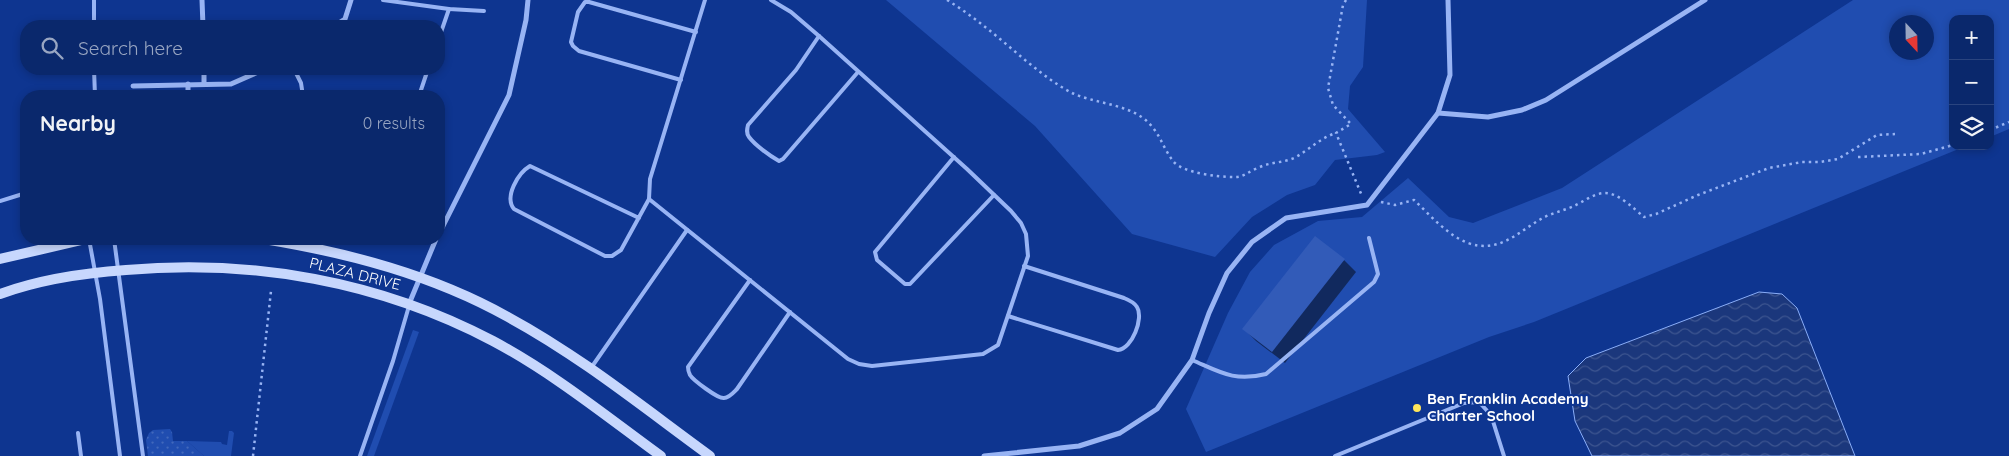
<!DOCTYPE html>
<meta charset="utf-8">
<style>
body{margin:0;font-family:Quicksand,sans-serif;background:#133072;color:#f1f3f6}
.controls{position:absolute;right:15px;top:15px;display:grid;overflow:hidden;border-radius:10px;box-shadow:0 2px 8px #0003}
.controls button{width:45px;height:45px;display:grid;place-items:center;padding:0;border:0;border-bottom:1px solid #2a447f;background:#0a286c;color:#f1f3f6;font:25px sans-serif}
.compass{position:absolute;left:1889px;top:15px;width:45px;height:45px;border-radius:50%;background:#0a286c;box-shadow:0 2px 8px #0003;rotate:158deg}
.list{margin:0;padding:0;list-style:none}
h2{display:flex;justify-content:space-between;align-items:center;height:65px;margin:0;padding:0 20px;font-size:21px}
h2 small{font-size:16px;font-weight:400;color:#99a6c2}
.icon{flex:none;width:28px;height:28px;fill:none;stroke:currentColor;stroke-width:2;stroke-linecap:round;stroke-linejoin:round}
.map{position:relative;flex:none;width:2009px;height:456px;overflow:hidden}
.search{position:absolute;background:#0a286c;box-shadow:0 2px 8px #0003;left:20px;top:20px;width:425px;height:55px;display:flex;align-items:center;gap:12px;box-sizing:border-box;padding:0 18px;border-radius:20px;color:#99a6c2;font-size:19px}
.panel{position:absolute;background:#0a286c;box-shadow:0 2px 8px #0003;left:20px;top:90px;width:425px;height:155px;border-radius:20px}
.map>svg:first-child{display:block}
.green{fill:#204db0;fill-rule:evenodd}
.garden{fill:url(#garden-dots)}
.water{fill:url(#water-waves);stroke:#89adf8}
.shadow{fill:#0007}
.building{fill:#325bb8}
.lines{fill:none;stroke-linecap:round;stroke-linejoin:round}
.path{stroke:#98b4f4;stroke-width:2.5;stroke-dasharray:2.5 4;stroke-linecap:butt}
.lane{stroke:#98b4f4;stroke-width:4}
.street{stroke:#98b4f4;stroke-width:5}
.secondary{stroke:#c7d7fd;stroke-width:10}
.poi-dot{fill:#ffe65b;stroke:#0e3590;stroke-width:2}
.labels{text-anchor:middle;stroke-width:4;stroke-linejoin:round;paint-order:stroke}
.street-label{font-size:15px;fill:#fff;stroke:#0e3590}
.poi-label{font-size:15px;font-weight:bold;fill:#fff;stroke:#0e3590;text-anchor:start}
</style>
<div class="map">
<svg width="2009" height="456" viewBox="0 0 2009 456">
<defs>
<pattern id="garden-dots" width="8" height="8" patternUnits="userSpaceOnUse" patternTransform="scale(1.25)"><rect width="8" height="8" fill="#204db0"/><path d="M2 2h.1M6 6h.1" fill="none" stroke="#4168bc" stroke-width="1.8" stroke-linecap="round"/></pattern>
<pattern id="water-waves" width="16" height="10" patternUnits="userSpaceOnUse" patternTransform="scale(1.25)"><rect width="16" height="10" fill="#1b377c"/><path d="M0 5q4-4 8 0t8 0" fill="none" stroke="#3d5590"/></pattern>
</defs>
<rect width="100%" height="100%" fill="#0e3590"/>
<!-- green -->
<g class="green">
<polygon points="886,0 1367,0 1363,67 1350,86 1348,109 1385,152 1377,155 1335,160 1315,185 1287,195 1252,217 1215,257 1132,234 1035,126"/>
<path d="M1853 0H2009V129L1990 137V19H1953V146H1966L1534 322 1489 337 1206 452 1186 409 1228 313 1250 272 1274 245 1318 221 1362 217 1408 178 1449 217 1473 223 1562 188ZM1896 22H1926V52H1896Z"/>
<polygon points="413,330 419,332 374,456 367,456"/>
<polygon points="229,431 232,431 234,433 231,456 204,456 187,441 221,442 222,444 227,445"/>
</g>
<!-- garden -->
<polygon class="garden" points="170,429 172,432 173,441 187,441 204,456 148,456 146,440 149,433 153,430"/>
<!-- water -->
<polygon class="water" points="1759,292 1782,294 1797,308 1855,456 1592,456 1575,421 1568,376 1586,358"/>
<!-- shadow -->
<polygon class="shadow" points="1344,260 1356,272 1285,363 1256,341 1244,329"/>
<!-- building -->
<polygon class="building" points="1315,236 1345,259 1272,352 1242,329"/>
<g class="lines">
<!-- path -->
<g class="path">
<path d="M947 0C975 17 1000 39 1025 60 1040 72 1055 84 1072 93 1094 103 1124 104 1143 118 1160 131 1161 145 1173 161 1182 173 1218 177 1234 177 1243 178 1249 171 1258 168 1269 162 1283 163 1294 158 1309 150 1320 138 1336 133"/>
<polyline points="1346,0 1343,5 1328,88 1333,105 1351,124 1336,133 1362,196"/>
<polyline points="1990,130 2009,122"/>
<polyline points="1858,157 1921,154 1953,145"/>
<path d="M1381 202 1395 205 1414 200C1430 215 1447 235 1468 243 1499 254 1518 232 1541 219 1551 213 1563 211 1574 206 1583 202 1594 193 1605 193 1619 193 1634 209 1644 217L1656 214 1698 195 1769 168 1802 162H1820L1838 159 1877 135 1895 134"/>
<polyline points="253,456 271,291"/>
</g>
<!-- lane -->
<g class="lane">
<polyline points="94,0 94,26"/>
<polyline points="383,0 449,9 484,11"/>
<polyline points="705,0 650,179 649,199 848,359 859,364 872,366 983,354 998,345 1028,256 1026,234 1021,223 1011,211 967,169 819,36 791,12 771,0"/>
<path d="M819 36 796 70 748 125C747 129 746 133 749 137 755 145 770 156 779 161L783 159 858 72"/>
<polyline points="439,38 449,9"/>
<polyline points="94,69 95,96"/>
<polyline points="294,69 301,83 303,96"/>
<polyline points="681,80 579,51 573,46 571,42 578,12 585,2 589,2 696,32"/>
<polyline points="419,96 428,69"/>
<polyline points="954,157 875,252 877,260 905,284 910,284 994,195"/>
<polyline points="0,201 26,193"/>
<path d="M639 218 530 166C518 173 504 197 514 209L605 256H612L621 250 649 199"/>
<polyline points="89,239 100,299 120,456"/>
<polyline points="114,239 143,456"/>
<path d="M750 280 688 367C688 371 688 371 690 375 693 380 718 399 724 398 729 398 734 392 737 389L790 312"/>
<path d="M1008 316 1118 350C1132 349 1144 318 1137 307 1134 302 1129 300 1124 298L1024 266"/>
<path d="M1192 360C1220 372 1234 382 1266 374L1374 282 1378 274 1369 238"/>
<polyline points="591,368 687,230"/>
<polyline points="78,433 81,456"/>
<polyline points="360,456 393,361 409,306"/>
<polyline points="1335,456 1464,403 1479,402 1491,415 1504,456"/>
</g>
<!-- street -->
<g class="street">
<polyline points="202,0 203,26"/>
<polyline points="334,26 345,19 351,0"/>
<polyline points="204,69 204,84"/>
<polyline points="188,84 188,96"/>
<polyline points="133,86 231,84 265,69"/>
<polyline points="1438,113 1488,117 1522,110 1546,100 1705,0"/>
<polyline points="439,234 509,95 526,20 528,0"/>
<polyline points="409,304 436,239"/>
<polyline points="984,456 1079,446 1120,433 1157,409 1192,360 1209,313 1227,273 1252,242 1286,218 1367,205 1438,113 1450,75 1448,0"/>
</g>
<!-- secondary -->
<g class="secondary">
<path d="M264 239C349 253 433 275 508 317 580 356 644 408 710 456"/>
<polyline points="0,259 86,239"/>
<path d="M0 294C41 279 83 273 126 270 253 259 379 281 493 341 553 373 606 416 661 456"/>
</g>
</g>
<!-- markers -->
<circle class="poi-dot" cx="1417" cy="408" r="5"/>
<g class="labels">
<!-- street labels -->
<g class="street-label">
<text transform="translate(355 274) rotate(14)" y="5">PLAZA DRIVE</text>
</g>
<!-- poi labels -->
<g class="poi-label">
<text x="1427" y="404">Ben Franklin Academy<tspan x="1427" dy="17">Charter School</tspan></text>
</g>
</g>
</svg>
<div class="controls">
<button>+</button>
<button>−</button>
<button><svg class="icon" aria-label="layers" viewBox="0 0 24 24"><path d="M12 4l9 5-9 5-9-5zM3 14l9 5 9-5"/></svg></button>
</div>
<svg class="compass" viewBox="-18 -18 36 36"><path d="M0-13l5 13h-10z" fill="#e53935"/><path d="M0 13l5-13h-10z" fill="#99a6c2"/></svg>
<div class="search"><svg class="icon" aria-label="search" viewBox="0 0 24 24"><circle cx="10" cy="10" r="6"/><path d="M15 15l6 6"/></svg>Search here</div>
<section class="panel">
<h2>Nearby<small>0 results</small></h2>
<ul class="list">
</ul>
</section>
</div>
